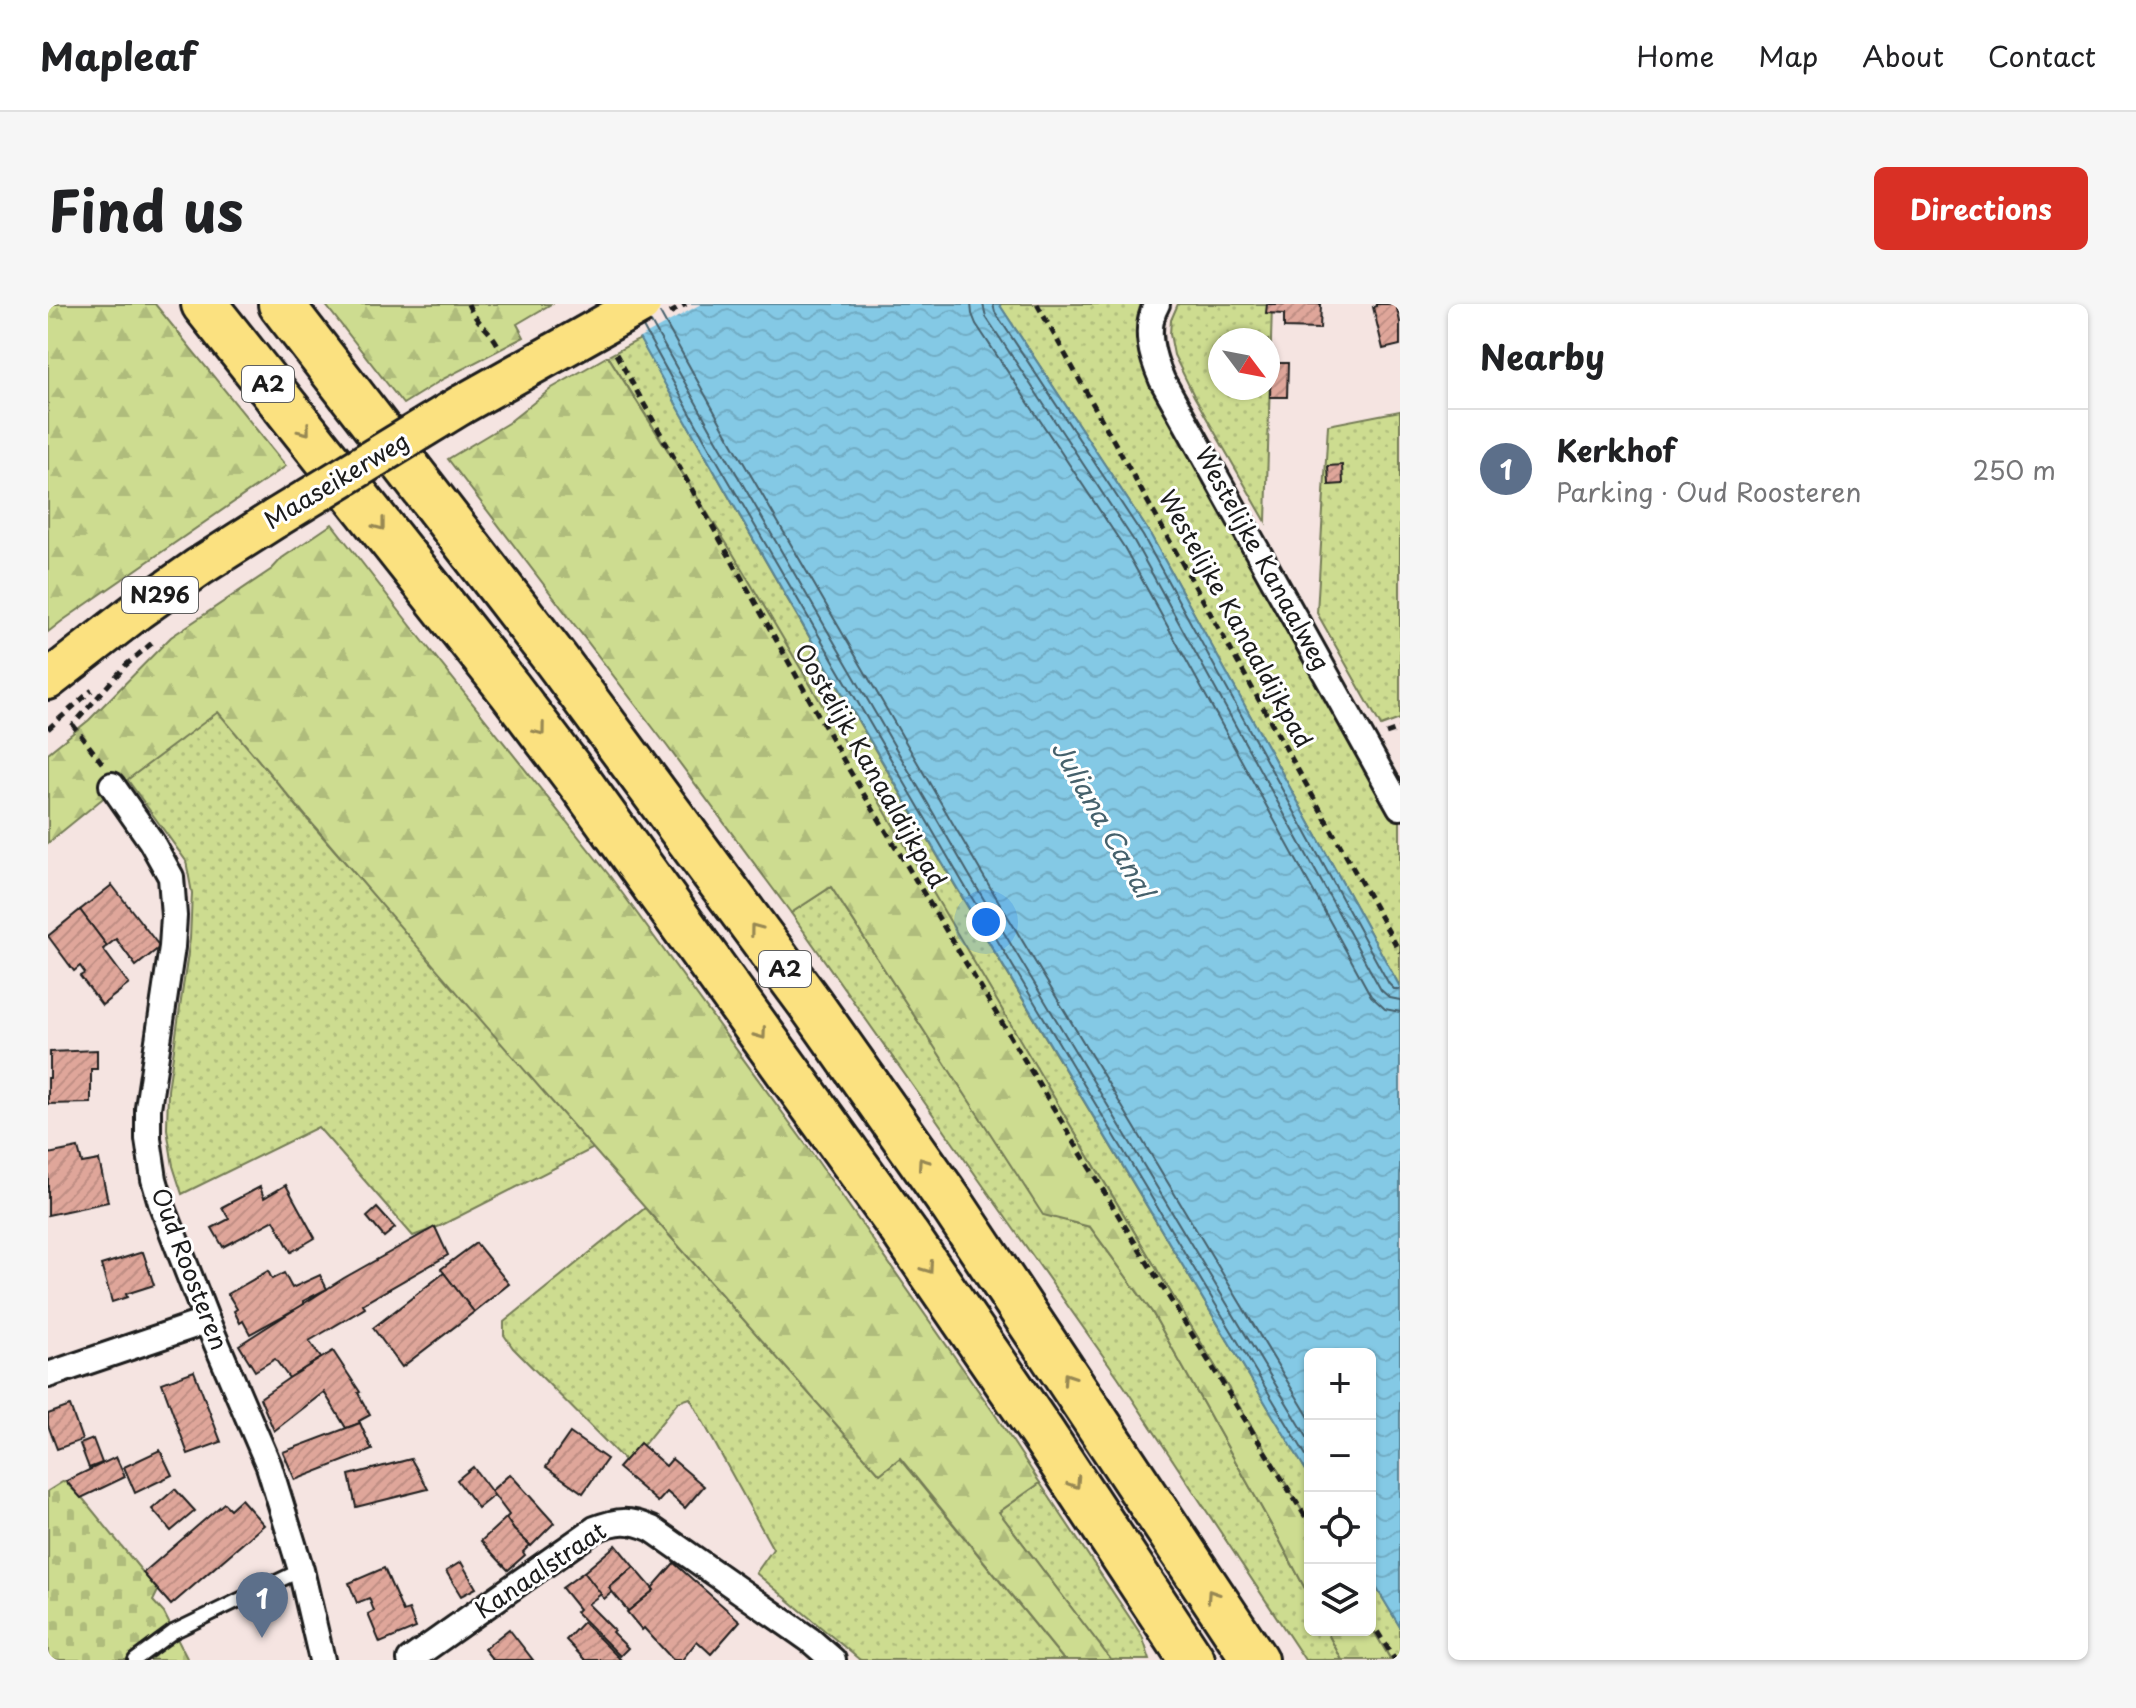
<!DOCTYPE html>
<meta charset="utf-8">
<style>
body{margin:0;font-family:"Playpen Sans",sans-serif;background:#f6f6f6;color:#202124}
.controls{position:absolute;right:24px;bottom:24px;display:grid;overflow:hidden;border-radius:12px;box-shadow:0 2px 6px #0004}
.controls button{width:72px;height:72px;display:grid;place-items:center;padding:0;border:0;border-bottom:2px solid #e0e0e0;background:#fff;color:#202124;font:40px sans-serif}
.compass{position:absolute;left:1160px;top:24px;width:72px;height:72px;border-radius:50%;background:#fff;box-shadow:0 2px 6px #0004;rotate:122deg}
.you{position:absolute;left:938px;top:618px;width:28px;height:28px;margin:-20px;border:6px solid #fff;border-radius:50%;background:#1a73e8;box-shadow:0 0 0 12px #1a73e833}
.badge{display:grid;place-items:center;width:52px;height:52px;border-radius:50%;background:#d93025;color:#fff;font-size:26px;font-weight:700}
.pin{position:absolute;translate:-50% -66px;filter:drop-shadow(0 2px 4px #0008)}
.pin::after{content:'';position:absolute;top:42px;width:28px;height:24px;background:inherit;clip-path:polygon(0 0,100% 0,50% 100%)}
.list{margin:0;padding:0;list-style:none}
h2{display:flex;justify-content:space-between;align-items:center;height:104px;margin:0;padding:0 32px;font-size:34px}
h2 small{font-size:26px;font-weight:400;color:#757577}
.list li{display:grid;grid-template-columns:52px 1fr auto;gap:24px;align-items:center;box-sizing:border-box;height:120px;padding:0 32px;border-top:2px solid #e0e0e0}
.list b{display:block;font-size:30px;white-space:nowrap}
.list p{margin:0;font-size:26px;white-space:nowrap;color:#757577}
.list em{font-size:26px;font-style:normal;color:#757577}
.icon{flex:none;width:44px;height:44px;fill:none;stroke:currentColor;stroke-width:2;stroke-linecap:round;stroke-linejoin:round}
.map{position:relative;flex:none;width:1352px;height:1356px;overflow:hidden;border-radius:12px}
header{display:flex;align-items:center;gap:48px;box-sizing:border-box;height:112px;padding:0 40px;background:#fff;border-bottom:2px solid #e0e0e0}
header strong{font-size:38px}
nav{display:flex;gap:44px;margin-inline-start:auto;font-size:28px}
.intro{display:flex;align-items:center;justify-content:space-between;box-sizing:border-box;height:192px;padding:0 48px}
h1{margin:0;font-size:56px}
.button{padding:20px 36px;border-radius:12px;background:#d93025;color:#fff;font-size:28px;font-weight:700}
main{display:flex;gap:48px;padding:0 48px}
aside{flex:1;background:#fff;border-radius:12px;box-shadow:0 2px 6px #0004}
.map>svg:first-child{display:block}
.grass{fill:url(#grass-dots);stroke:#747c56;stroke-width:2;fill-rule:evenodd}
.forest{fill:url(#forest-firs);stroke:#747c56;stroke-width:2}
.cemetery{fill:url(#cemetery-stones);stroke:#747c56;stroke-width:2}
.water{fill:url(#water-waves);stroke:#5a8495;stroke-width:2}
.pier{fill:#f5e4e1}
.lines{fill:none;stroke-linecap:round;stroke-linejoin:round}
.shore{stroke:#46616c;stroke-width:2}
.building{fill:url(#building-hatch);stroke:#1c1c1c;stroke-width:2}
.lane-casing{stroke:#1c1c1c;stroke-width:18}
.street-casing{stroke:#1c1c1c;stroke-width:30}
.primary-casing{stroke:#1c1c1c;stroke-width:44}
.highway-casing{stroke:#1c1c1c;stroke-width:50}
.path{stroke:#1c1c1c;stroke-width:5;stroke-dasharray:8 6;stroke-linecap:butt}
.lane{stroke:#fff;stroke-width:12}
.street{stroke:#fff;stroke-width:24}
.primary{stroke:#fbe180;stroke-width:38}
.highway{stroke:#fbe180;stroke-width:44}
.primary-bridge-casing{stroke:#1c1c1c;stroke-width:44;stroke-linecap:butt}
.path-bridge{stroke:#1c1c1c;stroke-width:5;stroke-dasharray:8 6;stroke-linecap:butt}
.primary-bridge{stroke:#fbe180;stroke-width:38}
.oneway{stroke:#978853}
.labels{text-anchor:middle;stroke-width:6;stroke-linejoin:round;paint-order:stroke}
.shield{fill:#fff;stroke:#606060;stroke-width:2}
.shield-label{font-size:22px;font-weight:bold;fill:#1c1c1c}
.street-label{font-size:24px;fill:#1c1c1c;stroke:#fff}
.water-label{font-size:26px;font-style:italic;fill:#46616c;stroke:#fff}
</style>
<header>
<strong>Mapleaf</strong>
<nav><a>Home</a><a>Map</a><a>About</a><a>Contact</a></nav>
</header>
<div class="intro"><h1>Find us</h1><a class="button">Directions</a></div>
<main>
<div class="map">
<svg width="1352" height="1356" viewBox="0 0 1352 1356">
<defs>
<pattern id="grass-dots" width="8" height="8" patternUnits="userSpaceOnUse" patternTransform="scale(2)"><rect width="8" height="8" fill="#cddc90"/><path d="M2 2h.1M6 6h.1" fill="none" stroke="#afbc7c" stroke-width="1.8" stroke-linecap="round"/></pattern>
<pattern id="forest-firs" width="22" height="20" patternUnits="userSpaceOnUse" patternTransform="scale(2)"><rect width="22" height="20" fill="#cddc90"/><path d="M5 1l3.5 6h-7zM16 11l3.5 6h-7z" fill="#afbc7c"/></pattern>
<pattern id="cemetery-stones" width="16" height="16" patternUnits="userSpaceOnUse" patternTransform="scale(2)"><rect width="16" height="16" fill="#cddc90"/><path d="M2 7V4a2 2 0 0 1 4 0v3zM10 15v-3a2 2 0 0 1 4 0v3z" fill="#afbc7c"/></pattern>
<pattern id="water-waves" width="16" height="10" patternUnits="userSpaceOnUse" patternTransform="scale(2)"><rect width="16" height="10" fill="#84c9e5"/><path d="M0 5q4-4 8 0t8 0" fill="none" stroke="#71acc4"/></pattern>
<pattern id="building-hatch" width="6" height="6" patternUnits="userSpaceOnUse" patternTransform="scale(2)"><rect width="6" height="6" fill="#dfa69a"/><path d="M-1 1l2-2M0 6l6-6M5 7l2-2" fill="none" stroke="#bf8e84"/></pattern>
</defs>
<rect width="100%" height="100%" fill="#f5e4e1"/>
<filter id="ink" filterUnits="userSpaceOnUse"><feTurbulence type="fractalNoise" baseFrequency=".0125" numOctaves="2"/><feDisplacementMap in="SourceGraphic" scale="16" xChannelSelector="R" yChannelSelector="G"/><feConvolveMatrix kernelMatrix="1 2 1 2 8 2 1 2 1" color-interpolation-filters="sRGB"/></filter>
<g filter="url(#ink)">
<!-- grass -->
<g class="grass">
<polygon points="951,0 1100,0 1097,21 1352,503 1352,683 1101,228"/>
<path d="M1130 0H1224L1218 218 1146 92 1126 51 1122 30 1123 16ZM1172 36H1220V84H1172Z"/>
<path d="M592 35C806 420 1035 796 1262 1173V1220L1037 846 629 160 560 52Z"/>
<polygon points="1352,107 1352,415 1333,422 1269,309 1280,121"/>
<polygon points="170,407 261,517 546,844 392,922 365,932 270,823 134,890 125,862 119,825 120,786 142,635 144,589 138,557 79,475"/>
<polygon points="783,583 995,910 1042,923 1104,1008 1231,1235 1262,1294 1262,1326 1278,1326 1294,1356 1257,1356 1070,1073 743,609"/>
<polygon points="597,904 831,1169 851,1154 1016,1356 812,1356 708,1269 725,1245 642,1094 630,1098 580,1160 465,1044 456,1031 456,1018"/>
<polygon points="992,1179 1094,1332 1102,1356 1063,1356 951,1208"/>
<polygon points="1322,1273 1352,1323 1352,1356 1343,1356 1322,1321"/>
</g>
<!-- forest -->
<g class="forest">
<polygon points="0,0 107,0 238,162 14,317 0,328"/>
<polygon points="277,0 503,0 469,20 476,33 395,75 355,100"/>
<polygon points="560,52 684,248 1037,846 1262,1220 1262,1294 1231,1235 1104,1008 1042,923 995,911 783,583 743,609 619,442 400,155 460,119 504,84"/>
<path d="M284 220 363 322 561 571 761 845 946 1109 992 1179 951 1208 1063 1356H1016L852 1154 832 1170C609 918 386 666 170 408L59 491 0 539V449L41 416 123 333 224 265 234 254Z"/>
<polygon points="1322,1321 1343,1356 1294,1356 1278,1326 1322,1326"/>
</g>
<!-- cemetery -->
<polygon class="cemetery" points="16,1177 36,1196 110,1287 105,1297 116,1309 140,1356 0,1356 0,1187"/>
<!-- water -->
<path class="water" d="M572 0H951L1101 228 1352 683V1323L1322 1273V1050H1262V1173C1028 784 793 396 572 0Z"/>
<!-- pier -->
<polygon class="pier" points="568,0 653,0 588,36"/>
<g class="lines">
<!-- shore -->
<g class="shore">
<polyline points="923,0 924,10 928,20 1076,243 1323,692 1337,705 1352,708"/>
<polyline points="935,0 938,13 1086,237 1333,686 1342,694 1352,696"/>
<polyline points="945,0 947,8 1095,232 1341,680 1346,685 1352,685"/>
<polyline points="612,9 676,125 933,568 1262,1115"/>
<polyline points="603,18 666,131 923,574 1262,1138"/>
<polyline points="595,23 657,136 915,579 1262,1158"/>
</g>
</g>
<!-- building -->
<g class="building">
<polygon points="1219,0 1273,0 1272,25 1236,24 1236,10 1218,9"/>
<polygon points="1328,0 1348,0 1352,18 1352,41 1335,45 1325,3 1328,2"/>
<polygon points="1223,59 1240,59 1239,93 1222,93"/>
<polygon points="1294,161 1295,180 1281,181 1280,162"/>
<polygon points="64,581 112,643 88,662 68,635 59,642 32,606"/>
<polygon points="32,606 59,642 55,645 81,680 54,701 32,672 37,669 32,662 26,667 0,632"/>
<polygon points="49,746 49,765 43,765 43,799 0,800 0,774 2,774 2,748"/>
<polygon points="30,844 34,859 51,856 60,898 0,911 0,850"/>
<polygon points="238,881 267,934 243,948 226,916 175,943 164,924 181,915 174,903 212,883 216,894"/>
<polygon points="329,904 347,924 336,933 319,913"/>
<polygon points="387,923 400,951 315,1000 317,1004 261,1037 273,1054 241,1074 227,1055 207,1067 191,1041 296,974"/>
<polygon points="428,939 461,980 426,1008 393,965"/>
<polygon points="95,948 106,981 78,990 79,993 64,998 53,961"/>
<polygon points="220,967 224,975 236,969 244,984 272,971 279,985 255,997 256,1000 246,1006 202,1030 195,1017 192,1019 186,1007 189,1005 180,990"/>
<polygon points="396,969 426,1008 354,1063 325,1024"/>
<polygon points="285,1047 312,1088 310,1089 322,1111 311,1117 312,1119 298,1124 276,1088 226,1127 212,1094 241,1074"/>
<polygon points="146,1067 173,1138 140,1150 114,1079"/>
<polygon points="22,1102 34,1136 9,1145 0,1121 0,1110"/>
<polygon points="312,1119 324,1146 247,1176 235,1148"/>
<polygon points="522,1129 559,1155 535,1189 498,1163"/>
<polygon points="45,1135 54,1159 41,1164 32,1140"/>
<polygon points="592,1139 618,1162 624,1155 656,1182 637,1204 619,1188 610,1198 570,1164"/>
<polygon points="112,1146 124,1171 87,1189 76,1163"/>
<polygon points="68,1153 77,1173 33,1194 18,1177"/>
<polygon points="363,1155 380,1185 308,1203 301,1171"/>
<polygon points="425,1163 446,1191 430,1204 409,1176"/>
<polygon points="462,1170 506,1219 483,1242 466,1226 458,1214 461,1211 443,1187"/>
<polygon points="127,1185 147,1207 123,1227 104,1205"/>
<polygon points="193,1195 216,1221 123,1301 95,1269 176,1199 182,1205"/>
<polygon points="458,1214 466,1226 482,1241 475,1248 477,1251 460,1266 433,1237"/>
<polygon points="568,1241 586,1263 561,1284 564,1288 556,1295 536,1268"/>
<polygon points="413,1258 428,1284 413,1292 398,1267"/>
<polygon points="626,1259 692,1317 663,1350 649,1337 634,1356 625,1356 596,1324 594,1326 579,1308 606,1286 604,1284"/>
<polygon points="586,1263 606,1286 580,1307 561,1284"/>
<polygon points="336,1264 355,1308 361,1306 368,1324 332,1339 320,1310 326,1307 321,1294 309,1299 301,1279"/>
<polygon points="536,1268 553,1290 540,1300 566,1326 564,1328 580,1344 572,1352 528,1308 531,1305 514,1284"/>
<polygon points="535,1318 573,1356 537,1356 518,1336"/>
<polygon points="461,1325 485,1356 445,1356 436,1345"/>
</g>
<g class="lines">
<defs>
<polyline id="lane" points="87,1356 125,1328 253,1266"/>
<g id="street">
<path d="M1109 0C1095 24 1104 53 1114 76L1352 503"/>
<polyline points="64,481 103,537 123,573 126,612 124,643 100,804 100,835 106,875 113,899 159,1017 221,1162 253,1266 274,1356"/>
<polyline points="0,1071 159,1017"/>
<path d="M362 1356 547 1225C570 1216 581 1215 604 1225L762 1336 785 1356"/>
</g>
<g id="primary">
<polyline points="413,101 506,49"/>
<polyline points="0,376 90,306 151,263 228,214"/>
</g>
<g id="highway">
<polyline points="156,0 462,386 533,480 858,931 994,1129 1144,1356"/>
<polyline points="233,0 509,357 761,698 905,902 1207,1356"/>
</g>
</defs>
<!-- lane casing -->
<use href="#lane" class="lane-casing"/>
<!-- street casing -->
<use href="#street" class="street-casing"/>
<!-- primary casing -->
<use href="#primary" class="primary-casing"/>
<!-- highway casing -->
<use href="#highway" class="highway-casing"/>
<!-- path -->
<g class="path">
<path d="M420 0C429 21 441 23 451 43"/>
<polyline points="989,0 1352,648"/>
<polyline points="568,50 800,464 1081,929 1262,1220"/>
<polyline points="0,425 44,386"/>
<polyline points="1338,430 1352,425"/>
<polyline points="54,459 25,421 78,361 104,339"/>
<polyline points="1322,1316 1347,1356"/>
</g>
<!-- lane -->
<use href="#lane" class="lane"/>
<!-- street -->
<use href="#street" class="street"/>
<!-- primary -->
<use href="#primary" class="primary"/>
<!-- highway -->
<use href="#highway" class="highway"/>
<defs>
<g id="primary-bridge">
<polyline points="506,49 593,0"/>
<polyline points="228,214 413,101"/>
</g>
</defs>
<!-- primary-bridge casing -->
<use href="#primary-bridge" class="primary-bridge-casing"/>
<!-- path-bridge -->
<polyline class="path-bridge" points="622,9 638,0"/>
<!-- primary-bridge -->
<use href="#primary-bridge" class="primary-bridge"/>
</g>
<!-- one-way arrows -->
<defs><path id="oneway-chevron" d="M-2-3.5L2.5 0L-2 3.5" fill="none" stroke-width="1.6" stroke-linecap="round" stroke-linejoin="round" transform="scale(2)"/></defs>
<g class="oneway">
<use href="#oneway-chevron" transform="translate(257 126) rotate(51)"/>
<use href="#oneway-chevron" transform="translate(332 221) rotate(52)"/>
<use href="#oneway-chevron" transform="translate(492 426) rotate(53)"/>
<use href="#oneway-chevron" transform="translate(707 625) rotate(-127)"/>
<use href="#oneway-chevron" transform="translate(713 730) rotate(54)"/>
<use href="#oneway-chevron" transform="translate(875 859) rotate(-125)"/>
<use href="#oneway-chevron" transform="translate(880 964) rotate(55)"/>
<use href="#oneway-chevron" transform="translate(1020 1074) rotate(-124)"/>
<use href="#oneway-chevron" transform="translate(1027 1179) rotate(57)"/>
<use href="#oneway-chevron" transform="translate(1164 1291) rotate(-124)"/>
</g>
</g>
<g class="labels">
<!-- shield labels -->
<g class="shield">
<rect x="194" y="62" width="52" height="36" rx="6"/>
<rect x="74" y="273" width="76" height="36" rx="6"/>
<rect x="711" y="647" width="52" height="36" rx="6"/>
</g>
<g class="shield-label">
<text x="220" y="88">A2</text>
<text x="112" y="299">N296</text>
<text x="737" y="673">A2</text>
</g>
<!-- street labels -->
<g class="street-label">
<text transform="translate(289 177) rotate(-31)" y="8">Maaseikerweg</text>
<text transform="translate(1214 255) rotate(61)" y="8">Westelijke Kanaalweg</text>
<text transform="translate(1187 315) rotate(61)" y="8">Westelijke Kanaaldijkpad</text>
<text transform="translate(822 462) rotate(60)" y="8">Oostelijk Kanaaldijkpad</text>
<text transform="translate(141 965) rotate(69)" y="8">Oud Roosteren</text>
<text transform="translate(493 1267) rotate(-34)" y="8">Kanaalstraat</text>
</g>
<!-- water labels -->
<g class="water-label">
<text transform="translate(1054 515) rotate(60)" y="9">Juliana Canal</text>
</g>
</g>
</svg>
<div class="controls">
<button>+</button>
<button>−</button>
<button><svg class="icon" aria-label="locate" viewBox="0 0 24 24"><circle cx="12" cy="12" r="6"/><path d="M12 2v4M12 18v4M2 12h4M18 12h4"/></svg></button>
<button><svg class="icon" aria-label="layers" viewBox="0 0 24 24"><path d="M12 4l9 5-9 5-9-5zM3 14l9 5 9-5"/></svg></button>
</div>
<svg class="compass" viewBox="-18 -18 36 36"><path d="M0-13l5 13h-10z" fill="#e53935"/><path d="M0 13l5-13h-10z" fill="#757577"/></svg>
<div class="you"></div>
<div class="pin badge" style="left:214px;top:1334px;background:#5c6f8a">1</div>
</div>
<aside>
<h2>Nearby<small></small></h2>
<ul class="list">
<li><span class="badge" style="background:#5c6f8a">1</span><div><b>Kerkhof</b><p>Parking · Oud Roosteren</p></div><em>250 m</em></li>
</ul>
</aside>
</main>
